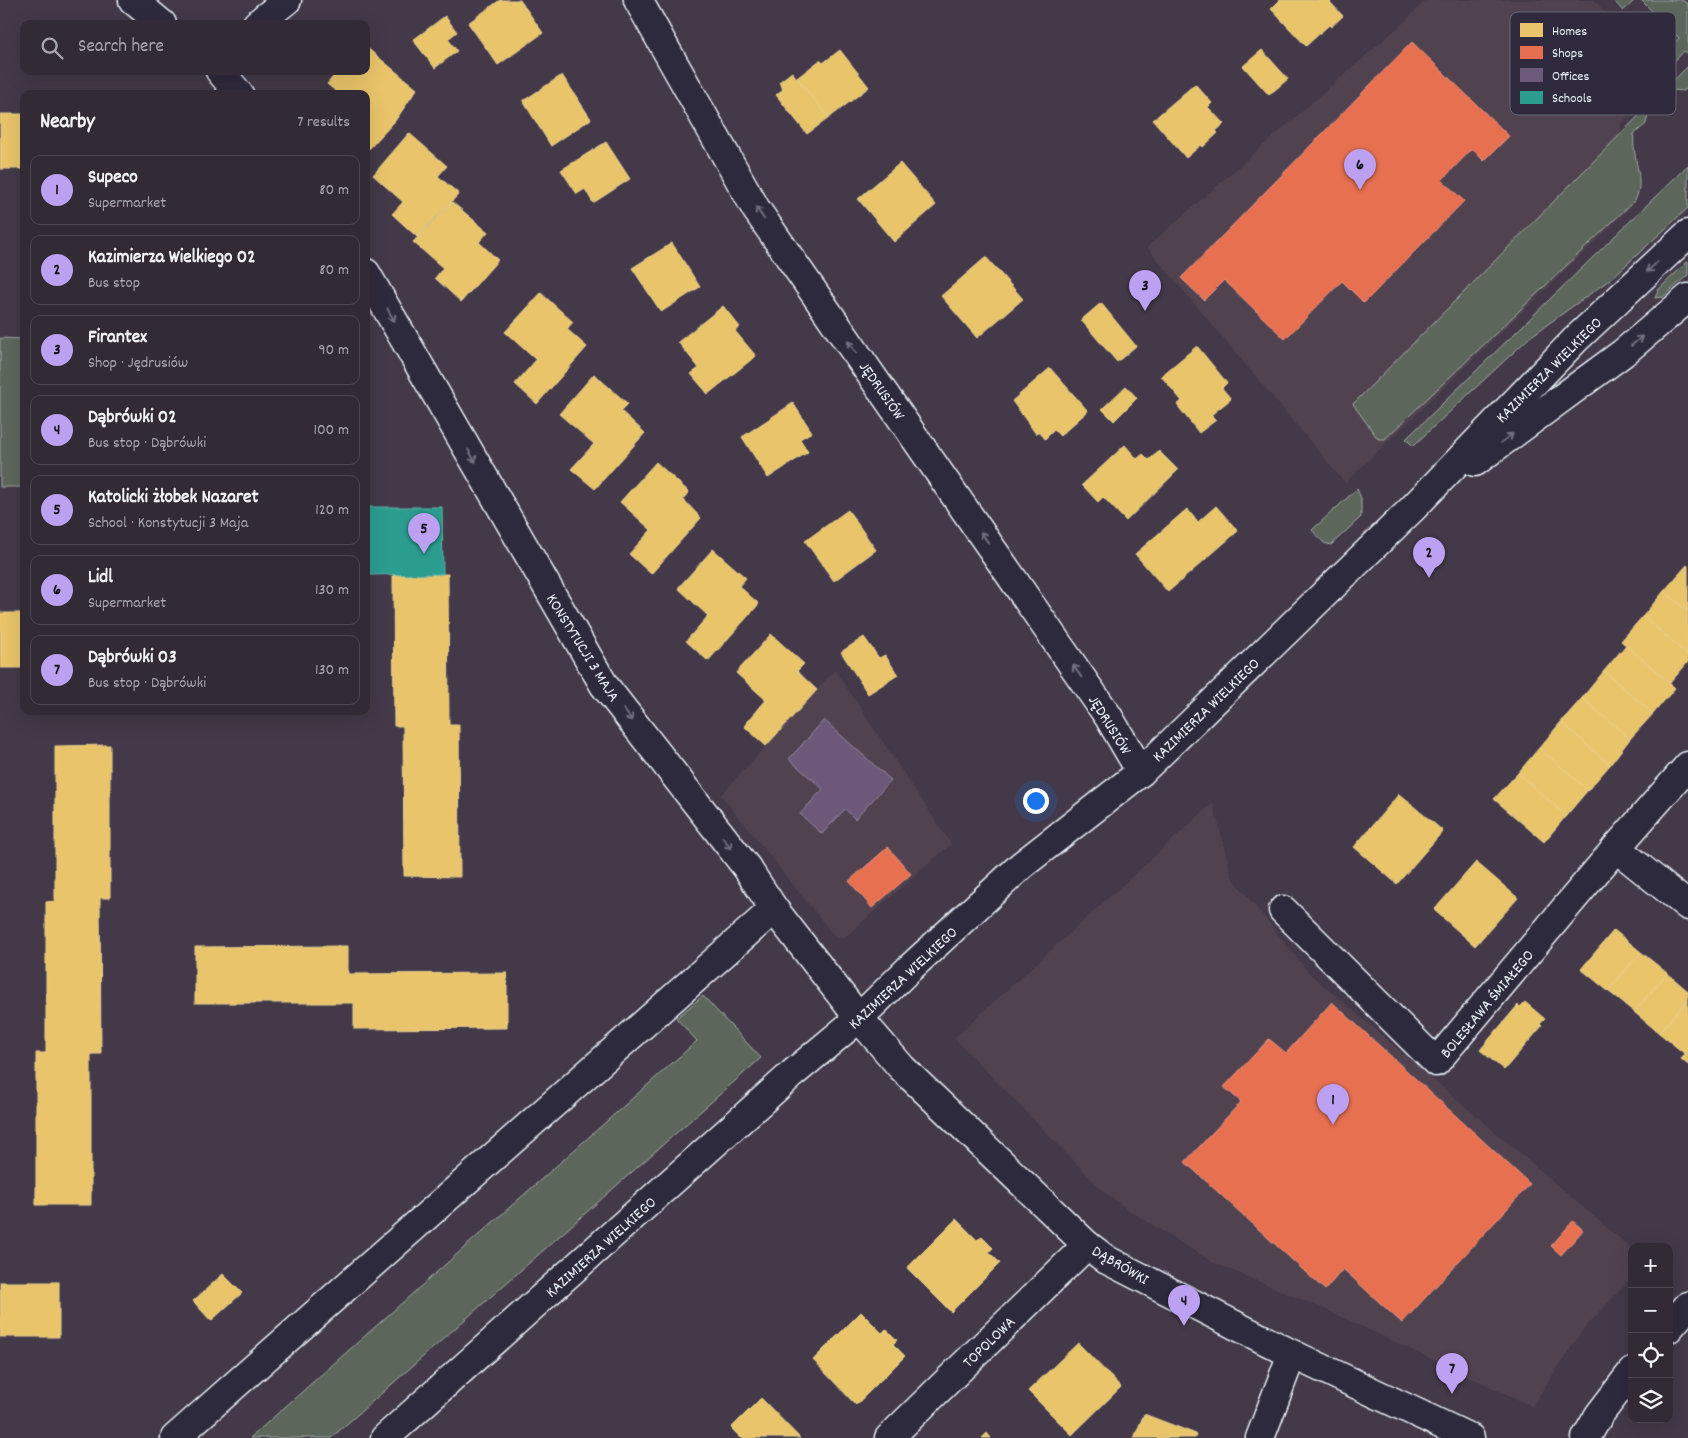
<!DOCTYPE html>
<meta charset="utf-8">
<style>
body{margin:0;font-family:Dekko,sans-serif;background:#3d3742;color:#f1f3f6}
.controls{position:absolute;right:15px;bottom:15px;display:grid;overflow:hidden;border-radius:10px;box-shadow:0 5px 20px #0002}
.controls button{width:45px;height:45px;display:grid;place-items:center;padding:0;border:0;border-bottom:1px solid #4d4751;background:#322b36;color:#f1f3f6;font:25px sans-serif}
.you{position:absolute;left:1035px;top:800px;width:18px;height:18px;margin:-12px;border:4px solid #fff;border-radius:50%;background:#1a73e8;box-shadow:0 0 0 8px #1a73e833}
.badge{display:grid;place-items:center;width:32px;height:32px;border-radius:50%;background:#bca0f2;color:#111;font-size:16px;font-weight:700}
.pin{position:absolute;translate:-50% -41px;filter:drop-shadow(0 1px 2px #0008)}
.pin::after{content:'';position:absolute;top:26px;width:18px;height:15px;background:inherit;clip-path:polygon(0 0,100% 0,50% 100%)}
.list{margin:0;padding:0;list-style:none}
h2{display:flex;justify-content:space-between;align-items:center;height:65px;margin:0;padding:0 20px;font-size:21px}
h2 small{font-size:16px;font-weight:400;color:#a8a7ad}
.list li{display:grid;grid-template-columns:32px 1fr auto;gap:15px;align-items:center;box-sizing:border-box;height:70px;margin:0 10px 10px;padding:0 10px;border:1px solid #4d4751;border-radius:10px}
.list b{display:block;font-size:19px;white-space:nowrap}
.list p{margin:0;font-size:16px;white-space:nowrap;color:#a8a7ad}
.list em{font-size:16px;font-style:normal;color:#a8a7ad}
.icon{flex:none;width:28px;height:28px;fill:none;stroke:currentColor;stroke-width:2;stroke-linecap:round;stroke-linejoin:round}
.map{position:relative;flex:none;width:1688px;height:1438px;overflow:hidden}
.search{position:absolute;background:#322b36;box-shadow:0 5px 20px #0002;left:20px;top:20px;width:350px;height:55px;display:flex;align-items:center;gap:12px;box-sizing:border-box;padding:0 18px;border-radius:10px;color:#a8a7ad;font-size:19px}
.panel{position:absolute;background:#322b36;box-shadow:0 5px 20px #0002;left:20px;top:90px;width:350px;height:625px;border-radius:10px}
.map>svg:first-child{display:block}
.built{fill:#514350}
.green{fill:#5c665a;stroke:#a2aca9}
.homes{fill:#e9c46a;stroke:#e9d295}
.shops{fill:#e76f51;stroke:#e79683}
.offices{fill:#6d597a;stroke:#9287a0}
.schools{fill:#2a9d8f;stroke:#63b6ae}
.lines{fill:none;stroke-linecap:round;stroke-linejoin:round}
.street-casing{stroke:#e8f1f8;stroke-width:31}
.secondary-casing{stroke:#e8f1f8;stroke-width:31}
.street{stroke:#2f2a3d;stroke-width:28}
.secondary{stroke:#2f2a3d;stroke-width:28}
.oneway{stroke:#70707e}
.labels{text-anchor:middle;stroke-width:5;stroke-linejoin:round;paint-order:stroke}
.street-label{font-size:16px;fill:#e8f1f8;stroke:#2f2a3d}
.key{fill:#2f2a3d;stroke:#666675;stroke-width:1}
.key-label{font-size:14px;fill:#e8f1f8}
</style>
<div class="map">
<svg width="1688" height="1438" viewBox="0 0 1688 1438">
<rect width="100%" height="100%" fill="#433948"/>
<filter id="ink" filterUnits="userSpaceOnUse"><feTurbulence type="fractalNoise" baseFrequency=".02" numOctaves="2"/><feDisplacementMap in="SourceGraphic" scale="10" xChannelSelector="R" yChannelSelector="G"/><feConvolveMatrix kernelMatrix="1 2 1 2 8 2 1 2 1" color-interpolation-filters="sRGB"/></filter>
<g filter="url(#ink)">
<!-- built -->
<g class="built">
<polygon points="1426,0 1594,0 1666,79 1620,125 1636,202 1345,483 1147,247 1403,23"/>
<polygon points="835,670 951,844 845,937 835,937 721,795"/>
<polygon points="1213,803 1232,877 1309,973 1632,1249 1632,1277 1583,1330 1532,1406 1320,1307 1214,1263 1127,1209 1104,1192 954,1038"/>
</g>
<!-- green -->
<g class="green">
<polygon points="1613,0 1635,0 1623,11"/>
<polygon points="1641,0 1682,0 1688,4 1688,54 1684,51 1669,67 1660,58 1679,38"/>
<path d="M1688 66V88L1683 91 1672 90 1665 93 1649 110 1646 124 1634 134C1631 156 1646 180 1635 200L1385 439H1378L1353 404Z"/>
<polygon points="1688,165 1688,208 1612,278 1530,337 1413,446 1406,439"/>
<polygon points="1688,261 1688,275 1663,297 1655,298 1658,290"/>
<polygon points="0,338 24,339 24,487 0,487"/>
<polygon points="1357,489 1361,498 1361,517 1331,545 1324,543 1312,530"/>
<polygon points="703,996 761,1058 331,1438 250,1438 697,1041 676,1018"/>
</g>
<!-- homes -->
<g class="homes">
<polygon points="500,0 520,0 543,33 498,65 468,23"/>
<polygon points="1280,0 1333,0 1330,2 1343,16 1331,27 1329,25 1306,46 1271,9"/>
<polygon points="445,16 457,32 448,39 457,51 435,68 413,40"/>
<polygon points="366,47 417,89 395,121 369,149 366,147 366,94 339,94 327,84 338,71 366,71"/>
<polygon points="840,50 869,87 829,118 797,78 820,60 823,63"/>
<polygon points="1262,50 1288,79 1269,95 1243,66"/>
<polygon points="792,72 829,118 807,134 776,95 783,89 779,82"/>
<polygon points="562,75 591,119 551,146 523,101"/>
<polygon points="1195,84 1212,103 1208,107 1224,124 1216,131 1218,133 1203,147 1201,145 1186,158 1153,120"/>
<rect x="0" y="114" width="24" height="55"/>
<polygon points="409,133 447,166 438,176 459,194 417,237 392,214 403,202 373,175"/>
<polygon points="606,142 630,179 593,203 585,189 577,194 561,170"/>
<polygon points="900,163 936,205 894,242 858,199"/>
<polygon points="452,202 488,232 479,242 498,260 461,302 435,278 443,268 413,242"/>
<polygon points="672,243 700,287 661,312 632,268"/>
<polygon points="986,257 1023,299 977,338 941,296"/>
<polygon points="541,293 573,322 567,329 587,347 537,404 515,384 536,360 505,332"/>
<polygon points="1101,303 1136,346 1117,362 1081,320"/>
<polygon points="723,306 740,327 735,331 756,356 708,394 691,374 699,368 678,342"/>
<polygon points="1197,346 1227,383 1222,388 1231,399 1211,415 1216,420 1199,433 1177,405 1182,401 1161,376"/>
<polygon points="1050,368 1088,411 1060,436 1054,430 1045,439 1039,431 1036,434 1012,401"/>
<polygon points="594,374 628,404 621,411 645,433 595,489 571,469 594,444 559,414"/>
<polygon points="1126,386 1137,398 1114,421 1102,409"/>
<polygon points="793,403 812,432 800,439 808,452 768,478 742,437"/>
<polygon points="1125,445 1137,459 1143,454 1149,460 1159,451 1178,470 1126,521 1103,497 1098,502 1082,485"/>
<polygon points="656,462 689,492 683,499 701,518 651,574 629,554 651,530 620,502"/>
<polygon points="1216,506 1238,531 1168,592 1135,554 1187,509 1198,522"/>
<polygon points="848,510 876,550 834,581 805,541"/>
<polygon points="713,549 746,578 739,586 759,604 708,661 686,641 708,616 678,588"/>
<polygon points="1687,565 1688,566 1688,611 1664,591"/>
<polygon points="448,574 449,725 459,725 460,877 404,876 403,726 394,726 393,575"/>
<polygon points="1664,591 1688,611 1688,655 1643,616"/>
<rect x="0" y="613" width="24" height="55"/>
<polygon points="1643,616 1688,655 1688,662 1670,683 1621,641"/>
<polygon points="771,634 804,664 797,671 817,690 766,746 744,726 766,700 736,673"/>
<polygon points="864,637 879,658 885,655 898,675 868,694 841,652"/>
<polygon points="1626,645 1675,688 1653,714 1604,671"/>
<polygon points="1604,671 1653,714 1630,739 1582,698"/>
<polygon points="1582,698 1630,739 1610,765 1561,722"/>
<polygon points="1561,722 1610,765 1588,790 1539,748"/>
<polygon points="110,745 110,898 100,898 101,1054 91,1054 91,1205 36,1205 36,1053 46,1053 46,902 55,901 55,746"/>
<polygon points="1539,748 1588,790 1566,816 1518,773"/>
<polygon points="1518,773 1566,816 1544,842 1494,799"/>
<polygon points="1399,794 1443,831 1397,884 1354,847"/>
<polygon points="1476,862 1518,898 1475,946 1434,910"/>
<polygon points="1614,930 1641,952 1608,991 1581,969"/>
<polygon points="348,946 348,974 507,973 507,1028 354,1029 354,1003 195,1003 195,947"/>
<polygon points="1641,952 1667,973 1634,1012 1608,991"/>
<polygon points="1667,973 1688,991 1688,999 1659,1033 1634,1012"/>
<polygon points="1688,999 1688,1051 1685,1054 1659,1033"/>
<polygon points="1525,1002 1545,1019 1540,1024 1542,1026 1504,1070 1480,1050 1518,1005 1520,1007"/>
<polygon points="1688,1051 1688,1065 1681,1059"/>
<polygon points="956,1219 977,1240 982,1237 993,1248 989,1252 1000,1263 951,1312 907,1268"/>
<polygon points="223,1274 242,1293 211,1321 193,1301"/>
<rect x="0" y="1282" width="59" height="55"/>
<polygon points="861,1312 882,1333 886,1329 897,1340 893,1344 905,1356 856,1405 813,1360"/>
<polygon points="1078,1343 1121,1387 1072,1435 1028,1391"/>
<polygon points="761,1398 800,1438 741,1438 731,1428"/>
<polygon points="1144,1414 1196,1434 1195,1438 1134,1438"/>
<polygon points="987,1433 991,1438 982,1438"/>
</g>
<!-- shops -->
<g class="shops">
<polygon points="1412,42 1509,136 1484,161 1472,149 1442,180 1464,201 1364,303 1342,281 1285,339 1224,280 1204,300 1181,278"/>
<polygon points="888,847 911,874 872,908 849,881"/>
<polygon points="1332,1002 1530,1184 1402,1323 1343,1269 1325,1290 1185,1162 1241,1102 1224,1087 1269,1039 1286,1053"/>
<polygon points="1573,1221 1583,1230 1561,1255 1551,1246"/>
</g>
<!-- offices -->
<polygon class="offices" points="824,720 891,780 855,819 845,809 822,834 800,814 823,789 789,759"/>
<!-- schools -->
<polygon class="schools" points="366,507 442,507 443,574 366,575"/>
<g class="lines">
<defs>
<g id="street">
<polyline points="133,0 162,24"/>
<polyline points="638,0 756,209 1108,716 1141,772"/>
<polyline points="257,24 287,0"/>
<polyline points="220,71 239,94"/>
<polyline points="366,273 604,685 747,868 774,909 859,1018 902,1068 1087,1245 1107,1260 1292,1354 1470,1438"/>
<polyline points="1688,766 1616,848 1688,906"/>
<polyline points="1283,910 1436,1062 1616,848"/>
<polyline points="1669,1328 1688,1306"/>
<polyline points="175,1438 774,909"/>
<polyline points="889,1438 1087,1245"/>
<polyline points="1260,1438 1292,1354"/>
<polyline points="1586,1438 1599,1415 1632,1372"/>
</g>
<g id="secondary">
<polyline points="1475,462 1623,353 1688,298"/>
<polyline points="385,1438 792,1074 859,1018 909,969 1022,865 1141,772 1412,509 1576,339 1688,234"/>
</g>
</defs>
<!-- street casing -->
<use href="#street" class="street-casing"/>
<!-- secondary casing -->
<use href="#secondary" class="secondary-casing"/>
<!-- street -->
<use href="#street" class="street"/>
<!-- secondary -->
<use href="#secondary" class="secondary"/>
</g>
<!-- one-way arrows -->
<defs><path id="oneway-shaft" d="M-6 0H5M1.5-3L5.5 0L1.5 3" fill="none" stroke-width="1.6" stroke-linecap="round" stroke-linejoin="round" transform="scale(1.25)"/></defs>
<g class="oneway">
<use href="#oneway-shaft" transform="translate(760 213) rotate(-124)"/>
<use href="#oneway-shaft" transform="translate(1652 267) rotate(137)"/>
<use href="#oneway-shaft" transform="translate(391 315) rotate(60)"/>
<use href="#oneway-shaft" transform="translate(1637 341) rotate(-40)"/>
<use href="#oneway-shaft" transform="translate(852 347) rotate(-125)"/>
<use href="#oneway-shaft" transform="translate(1507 438) rotate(-37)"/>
<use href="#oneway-shaft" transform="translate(472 456) rotate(60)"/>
<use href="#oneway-shaft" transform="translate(985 538) rotate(-125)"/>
<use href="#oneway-shaft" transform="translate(1077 671) rotate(-125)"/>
<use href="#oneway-shaft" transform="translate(628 715) rotate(52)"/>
<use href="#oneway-shaft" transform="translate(727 843) rotate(52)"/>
</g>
</g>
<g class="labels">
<!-- street labels -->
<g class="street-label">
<text transform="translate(1548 369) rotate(-45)" y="6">KAZIMIERZA WIELKIEGO</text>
<text transform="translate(883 390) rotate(55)" y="6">JĘDRUSIÓW</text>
<text transform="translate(584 647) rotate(58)" y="6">KONSTYTUCJI 3 MAJA</text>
<text transform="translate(1205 709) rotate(-44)" y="6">KAZIMIERZA WIELKIEGO</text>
<text transform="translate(1111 724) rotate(58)" y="6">JĘDRUSIÓW</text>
<text transform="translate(902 977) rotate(-43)" y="6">KAZIMIERZA WIELKIEGO</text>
<text transform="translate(1486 1003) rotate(-50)" y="6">BOLESŁAWA ŚMIAŁEGO</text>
<text transform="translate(600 1246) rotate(-42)" y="6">KAZIMIERZA WIELKIEGO</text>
<text transform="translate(1121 1264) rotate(30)" y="6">DĄBRÓWKI</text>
<text transform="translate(988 1341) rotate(-44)" y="6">TOPOLOWA</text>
</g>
</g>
<!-- legend -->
<rect x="1510" y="12" width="166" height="103" rx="8" class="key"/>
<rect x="1520" y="23" width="23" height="14" fill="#e9c46a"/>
<rect x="1520" y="46" width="23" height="13" fill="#e76f51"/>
<rect x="1520" y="68" width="23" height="14" fill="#6d597a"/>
<rect x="1520" y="91" width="23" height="13" fill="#2a9d8f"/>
<g class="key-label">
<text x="1552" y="35">Homes</text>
<text x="1552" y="57">Shops</text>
<text x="1552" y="80">Offices</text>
<text x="1552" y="102">Schools</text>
</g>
</svg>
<div class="controls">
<button>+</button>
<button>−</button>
<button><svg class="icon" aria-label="locate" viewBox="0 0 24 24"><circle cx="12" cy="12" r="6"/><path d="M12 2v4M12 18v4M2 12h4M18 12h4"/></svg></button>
<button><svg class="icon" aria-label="layers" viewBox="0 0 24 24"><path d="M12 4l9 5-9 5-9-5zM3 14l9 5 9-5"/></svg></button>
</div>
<div class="you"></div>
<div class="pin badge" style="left:1333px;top:1125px">1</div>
<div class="pin badge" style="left:1429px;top:578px">2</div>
<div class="pin badge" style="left:1145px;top:311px">3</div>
<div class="pin badge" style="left:1184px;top:1326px">4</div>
<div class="pin badge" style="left:424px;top:554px">5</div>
<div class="pin badge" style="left:1360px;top:190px">6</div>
<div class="pin badge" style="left:1452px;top:1394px">7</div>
<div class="search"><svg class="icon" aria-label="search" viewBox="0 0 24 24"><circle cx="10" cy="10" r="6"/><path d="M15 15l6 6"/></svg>Search here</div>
<section class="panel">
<h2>Nearby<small>7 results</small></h2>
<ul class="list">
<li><span class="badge">1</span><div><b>Supeco</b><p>Supermarket</p></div><em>80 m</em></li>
<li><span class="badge">2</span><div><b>Kazimierza Wielkiego 02</b><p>Bus stop</p></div><em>80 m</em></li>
<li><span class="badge">3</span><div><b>Firantex</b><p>Shop · Jędrusiów</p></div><em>90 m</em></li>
<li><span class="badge">4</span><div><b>Dąbrówki 02</b><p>Bus stop · Dąbrówki</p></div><em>100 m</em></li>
<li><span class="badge">5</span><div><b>Katolicki żłobek Nazaret</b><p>School · Konstytucji 3 Maja</p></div><em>120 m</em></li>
<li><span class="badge">6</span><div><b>Lidl</b><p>Supermarket</p></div><em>130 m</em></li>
<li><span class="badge">7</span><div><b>Dąbrówki 03</b><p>Bus stop · Dąbrówki</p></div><em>130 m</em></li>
</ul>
</section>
</div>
